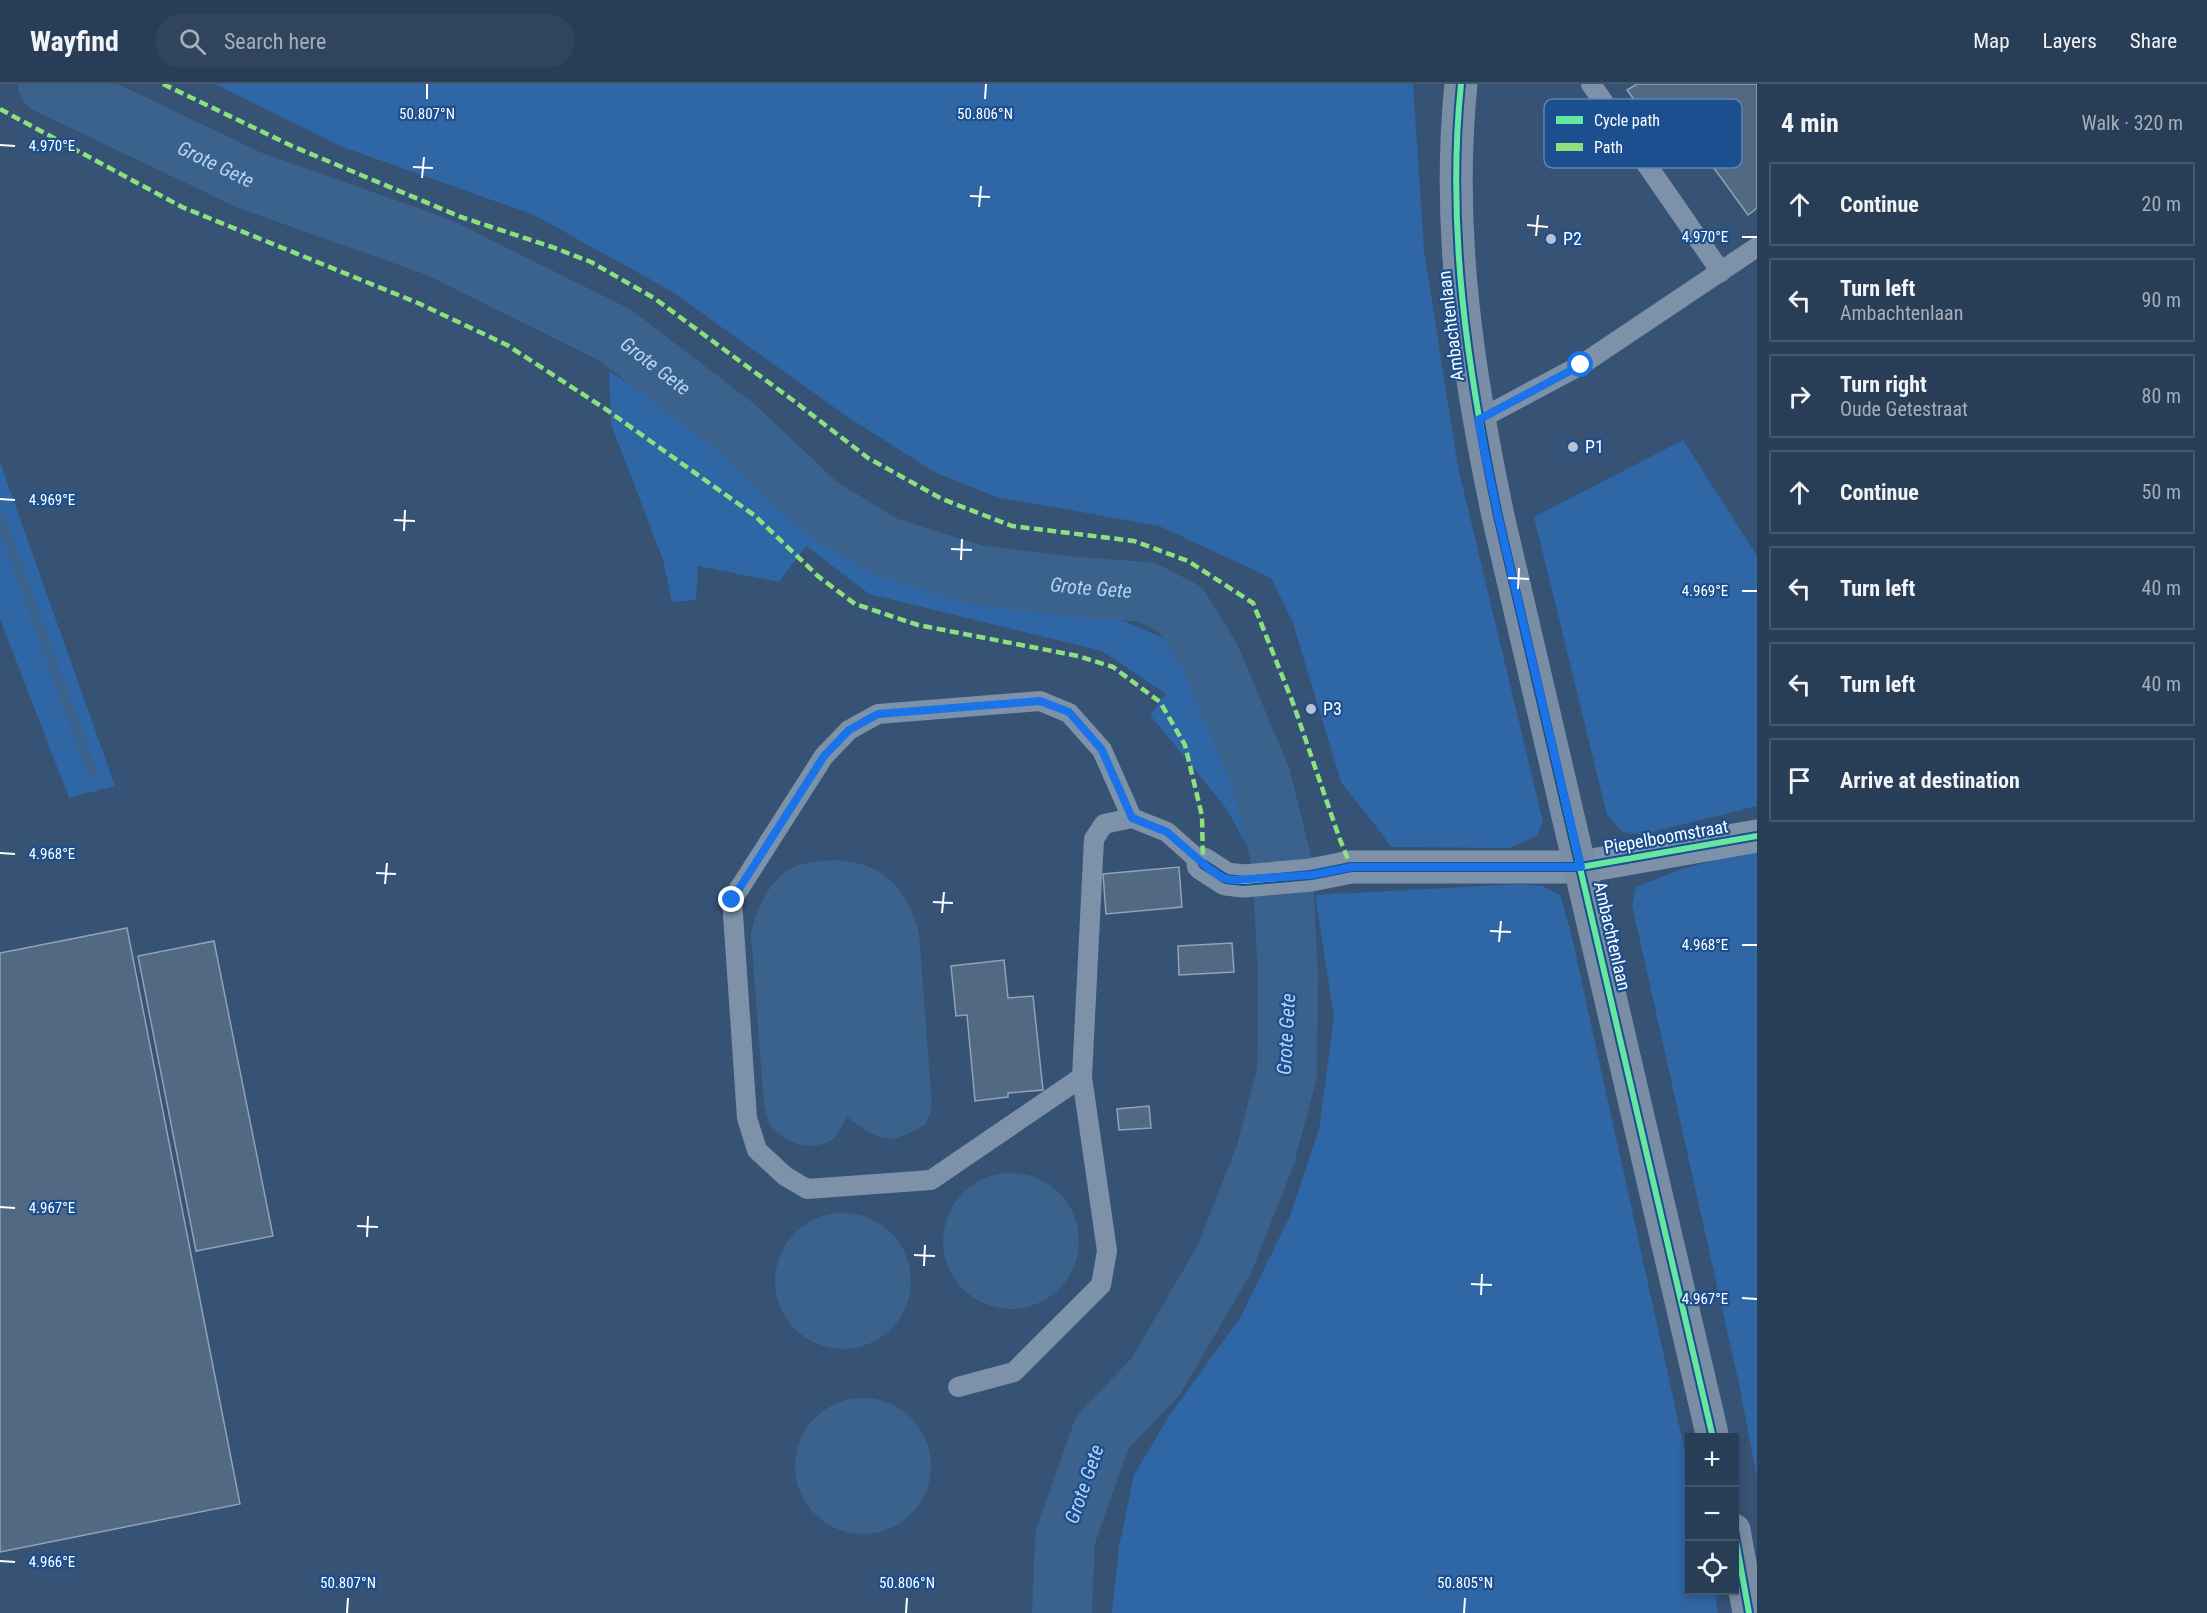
<!DOCTYPE html>
<meta charset="utf-8">
<style>
body{margin:0;font-family:"Roboto Condensed",sans-serif;background:#30455d;color:#f1f3f6}
.controls{position:absolute;right:18px;bottom:18px;display:grid;overflow:hidden;border-radius:0px;box-shadow:0 3px 9px #0003}
.controls button{width:54px;height:54px;display:grid;place-items:center;padding:0;border:0;border-bottom:2px solid #44576d;background:#283e57;color:#f1f3f6;font:30px sans-serif}
.stop{position:absolute;width:18px;height:18px;margin:-14px;border:4px solid #1a73e8;border-radius:50%;background:#fff}
.stop.end{background:#1a73e8;border-color:#fff;box-shadow:0 2px 6px #0008}
.list{margin:0;padding:0;list-style:none}
h2{display:flex;justify-content:space-between;align-items:center;height:78px;margin:0;padding:0 24px;font-size:26px}
h2 small{font-size:20px;font-weight:400;color:#a5aeba}
.list li{display:grid;grid-template-columns:39px 1fr auto;gap:18px;align-items:center;box-sizing:border-box;height:84px;margin:0 12px 12px;padding:0 12px;border:2px solid #44576d;border-radius:0px}
.list b{display:block;font-size:22px;white-space:nowrap}
.list p{margin:0;font-size:20px;white-space:nowrap;color:#a5aeba}
.list em{font-size:20px;font-style:normal;color:#a5aeba}
.icon{flex:none;width:33px;height:33px;fill:none;stroke:currentColor;stroke-width:2;stroke-linecap:round;stroke-linejoin:round}
.map{position:relative;flex:none;width:1757px;height:1529px;overflow:hidden}
header{display:flex;align-items:center;gap:36px;box-sizing:border-box;height:84px;padding:0 30px;background:#283e57;border-bottom:2px solid #44576d}
header strong{font-size:28px}
nav{display:flex;gap:33px;margin-inline-start:auto;font-size:21px}
.search{width:420px;height:54px;background:#30455d;display:flex;align-items:center;gap:15px;box-sizing:border-box;padding:0 21px;border-radius:33px;color:#a5aeba;font-size:22px}
main{display:flex}
aside{flex:1;background:#283e57}
.map>svg:first-child{display:block}
.green{fill:#2f66a5}
.water{fill:#3b618d}
.lines{fill:none;stroke-linecap:round;stroke-linejoin:round}
.stream{stroke:#3b618d;stroke-width:10}
.river{stroke:#3b618d;stroke-width:60}
.building{fill:#526984;stroke:#92a2b6;stroke-width:1.5}
.lane{stroke:#7d92a8;stroke-width:20}
.street{stroke:#7d92a8;stroke-width:33}
.secondary{stroke:#798da4;stroke-width:33}
.quiet{stroke:#8de07e;stroke-width:4.5;stroke-dasharray:9 4.5;stroke-linecap:butt}
.cycleway-casing{stroke:#1b4f8f;stroke-width:10}
.cycleway{stroke:#66e7a1;stroke-width:6}
.route{stroke:#1a73e8;stroke-width:8}
.ticks{fill:none;stroke:#fff;stroke-width:2}
.poi-dot{fill:#b9c2ce;stroke:#1b4f8f;stroke-width:2}
.labels{text-anchor:middle;stroke-width:4.5;stroke-linejoin:round;paint-order:stroke}
.poi-label{font-size:18px;fill:#fff;stroke:#1b4f8f;text-anchor:start}
.street-label{font-size:18px;fill:#fff;stroke:#1b4f8f}
.water-label{font-size:20px;font-style:italic;fill:#b5d3f5;stroke:#1b4f8f}
.key{fill:#1b4f8f;stroke:#5f84b1;stroke-width:1.5}
.key-label{font-size:16px;fill:#fff}
.ticks-label{font-size:15px;text-anchor:middle;fill:#fff;stroke:#1b4f8f;stroke-width:4.5;stroke-linejoin:round;paint-order:stroke}
</style>
<header>
<strong>Wayfind</strong>
<div class="search"><svg class="icon" aria-label="search" viewBox="0 0 24 24"><circle cx="10" cy="10" r="6"/><path d="M15 15l6 6"/></svg>Search here</div>
<nav><a>Map</a><a>Layers</a><a>Share</a></nav>
</header>
<main>
<div class="map">
<svg width="1757" height="1529" viewBox="0 0 1757 1529">
<rect width="100%" height="100%" fill="#365274"/>
<!-- green -->
<g class="green">
<polygon points="215,0 1413,0 1424,166 1458,383 1543,738 1537,752 1509,764 1391,763 1382,750 1341,698 1293,539 1271,494 1159,442 997,413 936,389 846,332 671,207 534,131 340,62"/>
<polygon points="609,287 686,335 759,401 875,489 986,517 1060,522 1124,537 1164,554 1227,652 1258,782 1226,724 1150,631 1166,610 1102,567 869,510 806,462 779,498 698,482 696,516 672,518 663,476 611,340"/>
<polygon points="1683,356 1757,472 1757,722 1644,750 1622,748 1607,731 1534,433"/>
<polygon points="0,378 115,702 69,714 0,535"/>
<polygon points="1757,765 1757,1394 1740,1305 1632,821 1636,803 1682,785"/>
<polygon points="1520,800 1542,802 1560,811 1571,849 1689,1386 1690,1506 1715,1507 1718,1529 1112,1529 1119,1462 1134,1391 1169,1332 1240,1234 1290,1132 1319,1045 1334,933 1315,811"/>
</g>
<!-- water -->
<g class="water">
<path d="M834 776C883 778 906 803 919 849L932 1023 926 1040C888 1062 882 1059 847 1033 843 1039 839 1049 834 1054 814 1070 784 1060 770 1040 767 1035 766 1028 764 1022L751 851C755 827 768 797 792 784 804 778 820 777 834 776Z"/>
<circle cx="1011" cy="1157" r="68"/>
<circle cx="843" cy="1197" r="68"/>
<circle cx="863" cy="1382" r="68"/>
</g>
<g class="lines">
<!-- stream -->
<polyline class="stream" points="0,434 92,689"/>
<!-- river -->
<path class="river" id="s1" d="M48 0 249 96 438 163 615 251 734 342 819 422 884 462 976 491 1075 503 1146 508 1181 526 1210 573 1261 694 1282 779 1288 890 1287 989 1265 1072 1224 1176 1156 1292 1102 1349 1065 1454 1062 1529"/>
</g>
<!-- building -->
<g class="building">
<polygon points="1637,0 1757,0 1757,124 1748,131 1682,40 1662,54 1627,6"/>
<polygon points="1179,783 1182,823 1106,830 1103,790"/>
<polygon points="127,844 240,1420 0,1468 0,869"/>
<polygon points="214,857 273,1152 196,1167 138,872"/>
<polygon points="1232,859 1234,888 1179,891 1178,862"/>
<polygon points="1004,876 1008,914 1033,912 1043,1006 1008,1009 1008,1013 975,1017 967,931 956,932 951,882"/>
<polygon points="1149,1022 1151,1044 1119,1046 1117,1025"/>
</g>
<g class="lines">
<!-- lane -->
<g class="lane">
<polyline points="1591,0 1721,188"/>
<polyline points="1478,336 1581,281 1757,163"/>
<polyline points="1132,734 1102,666 1069,629 1040,617 878,630 849,646 824,672 732,816 747,1034 757,1066 785,1092 807,1105 931,1096 1082,993 1094,755 1104,740 1132,734 1167,748 1203,780"/>
<polyline points="958,1303 1014,1288 1101,1201 1107,1167 1082,993"/>
</g>
<!-- street -->
<polyline class="street" points="1203,780 1226,795 1244,797 1311,791 1351,783 1581,783 1757,752"/>
<!-- secondary -->
<g class="secondary">
<path d="M1461 0C1446 146 1468 289 1498 432L1713 1354"/>
<polyline points="1734,1446 1749,1529"/>
</g>
<!-- quiet -->
<g class="quiet">
<polyline points="163,0 292,62 461,133 552,163 591,178 654,214 794,317 868,374 942,415 1012,442 1134,457 1188,477 1253,519 1293,619 1339,753 1351,783"/>
<polyline points="0,25 182,123 418,219 507,261 604,324 754,431 819,493 855,520 918,541 1078,572 1113,583 1160,618 1185,661 1202,732 1203,780"/>
</g>
<defs>
<g id="cycleway">
<path d="M1461 0C1446 146 1468 289 1498 432L1713 1354"/>
<polyline points="1203,780 1226,795 1244,797 1311,791 1351,783 1581,783 1757,752"/>
<polyline points="1734,1446 1749,1529"/>
</g>
</defs>
<!-- cycleway casing -->
<use href="#cycleway" class="cycleway-casing"/>
<!-- cycleway -->
<use href="#cycleway" class="cycleway"/>
</g>
<g class="lines">
<!-- route -->
<polyline class="route" points="732,816 824,672 849,646 878,630 1040,617 1069,628 1102,666 1132,734 1167,748 1213,788 1226,795 1235,796 1311,791 1352,783 1581,783 1498,432 1478,336 1581,281"/>
</g>
<!-- ticks -->
<path class="ticks" d="M427 15V0M985 15 986 0M0 61 15 62M413 83 433 84M422 94 424 73M970 112 990 113M979 123 981 102M1527 141 1548 143M1536 152 1538 131M1742 153H1757M0 415 15 416M394 436 415 437M404 447 405 426M951 465 972 466M961 476 962 455M1508 494 1529 495M1518 505 1519 484M1742 507H1757M0 769 15 770M376 789 396 790M385 800 387 779M933 818 953 819M942 829 944 808M1490 847 1511 848M1499 858 1501 837M1742 861H1757M0 1123 15 1124M357 1142 378 1143M367 1153 368 1132M914 1171 935 1172M924 1182 925 1161M1471 1200 1492 1201M1481 1211 1482 1190M1742 1214 1757 1215M0 1477 15 1478M347 1529 348 1514M906 1529 907 1514M1464 1529 1465 1514"/>
<!-- markers -->
<g class="poi-dot">
<circle cx="1551" cy="155" r="6"/>
<circle cx="1573" cy="363" r="6"/>
<circle cx="1311" cy="625" r="6"/>
</g>
<g class="labels">
<!-- poi labels -->
<g class="poi-label">
<text x="1563" y="161">P2</text>
<text x="1585" y="369">P1</text>
<text x="1323" y="631">P3</text>
</g>
<!-- street labels -->
<g class="street-label">
<text transform="translate(1451 242) rotate(-97)" y="6">Ambachtenlaan</text>
<text transform="translate(1666 753) rotate(-10)" y="6">Piepelboomstraat</text>
<text transform="translate(1612 852) rotate(77)" y="6">Ambachtenlaan</text>
</g>
<!-- water labels -->
<g class="water-label">
<text dy="7" stroke="none"><textPath href="#s1" startOffset="186">Grote Gete</textPath></text>
<text dy="7" stroke="none"><textPath href="#s1" startOffset="672">Grote Gete</textPath></text>
<text dy="7" stroke="none"><textPath href="#s1" startOffset="1176">Grote Gete</textPath></text>
<text transform="translate(1286 950) rotate(-87)" y="7">Grote Gete</text>
<text transform="translate(1084 1400) rotate(-71)" y="7">Grote Gete</text>
</g>
</g>
<!-- legend -->
<rect x="1544" y="15" width="198" height="69" rx="9" class="key"/>
<rect x="1556" y="32" width="27" height="8" fill="#66e7a1"/>
<rect x="1556" y="59" width="27" height="8" fill="#8de07e"/>
<g class="key-label">
<text x="1594" y="42">Cycle path</text>
<text x="1594" y="69">Path</text>
</g>
<g class="ticks-label">
<text x="427" y="35">50.807°N</text>
<text x="985" y="35">50.806°N</text>
<text x="52" y="67">4.970°E</text>
<text x="1705" y="158">4.970°E</text>
<text x="52" y="421">4.969°E</text>
<text x="1705" y="512">4.969°E</text>
<text x="52" y="775">4.968°E</text>
<text x="1705" y="866">4.968°E</text>
<text x="52" y="1129">4.967°E</text>
<text x="1705" y="1220">4.967°E</text>
<text x="52" y="1483">4.966°E</text>
<text x="348" y="1504">50.807°N</text>
<text x="907" y="1504">50.806°N</text>
<text x="1465" y="1504">50.805°N</text>
</g>
</svg>
<div class="controls">
<button>+</button>
<button>−</button>
<button><svg class="icon" aria-label="locate" viewBox="0 0 24 24"><circle cx="12" cy="12" r="6"/><path d="M12 2v4M12 18v4M2 12h4M18 12h4"/></svg></button>
</div>
<div class="stop" style="left:1581px;top:281px"></div>
<div class="stop end" style="left:732px;top:816px"></div>
</div>
<aside>
<h2>4 min<small>Walk · 320 m</small></h2>
<ul class="list">
<li><svg class="icon" aria-label="ahead" viewBox="0 0 24 24"><path d="M12 20V5M6 11l6-6 6 6"/></svg><div><b>Continue</b></div><em>20 m</em></li>
<li><svg class="icon" aria-label="left" viewBox="0 0 24 24"><path d="M17 20v-9H6M10 6l-5 5 5 5"/></svg><div><b>Turn left</b><p>Ambachtenlaan</p></div><em>90 m</em></li>
<li><svg class="icon" aria-label="right" viewBox="0 0 24 24"><path d="M7 20v-9h11M14 6l5 5-5 5"/></svg><div><b>Turn right</b><p>Oude Getestraat</p></div><em>80 m</em></li>
<li><svg class="icon" aria-label="ahead" viewBox="0 0 24 24"><path d="M12 20V5M6 11l6-6 6 6"/></svg><div><b>Continue</b></div><em>50 m</em></li>
<li><svg class="icon" aria-label="left" viewBox="0 0 24 24"><path d="M17 20v-9H6M10 6l-5 5 5 5"/></svg><div><b>Turn left</b></div><em>40 m</em></li>
<li><svg class="icon" aria-label="left" viewBox="0 0 24 24"><path d="M17 20v-9H6M10 6l-5 5 5 5"/></svg><div><b>Turn left</b></div><em>40 m</em></li>
<li><svg class="icon" aria-label="arrive" viewBox="0 0 24 24"><path d="M6 21V4h12l-3 4 3 4H6"/></svg><div><b>Arrive at destination</b></div></li>
</ul>
</aside>
</main>
